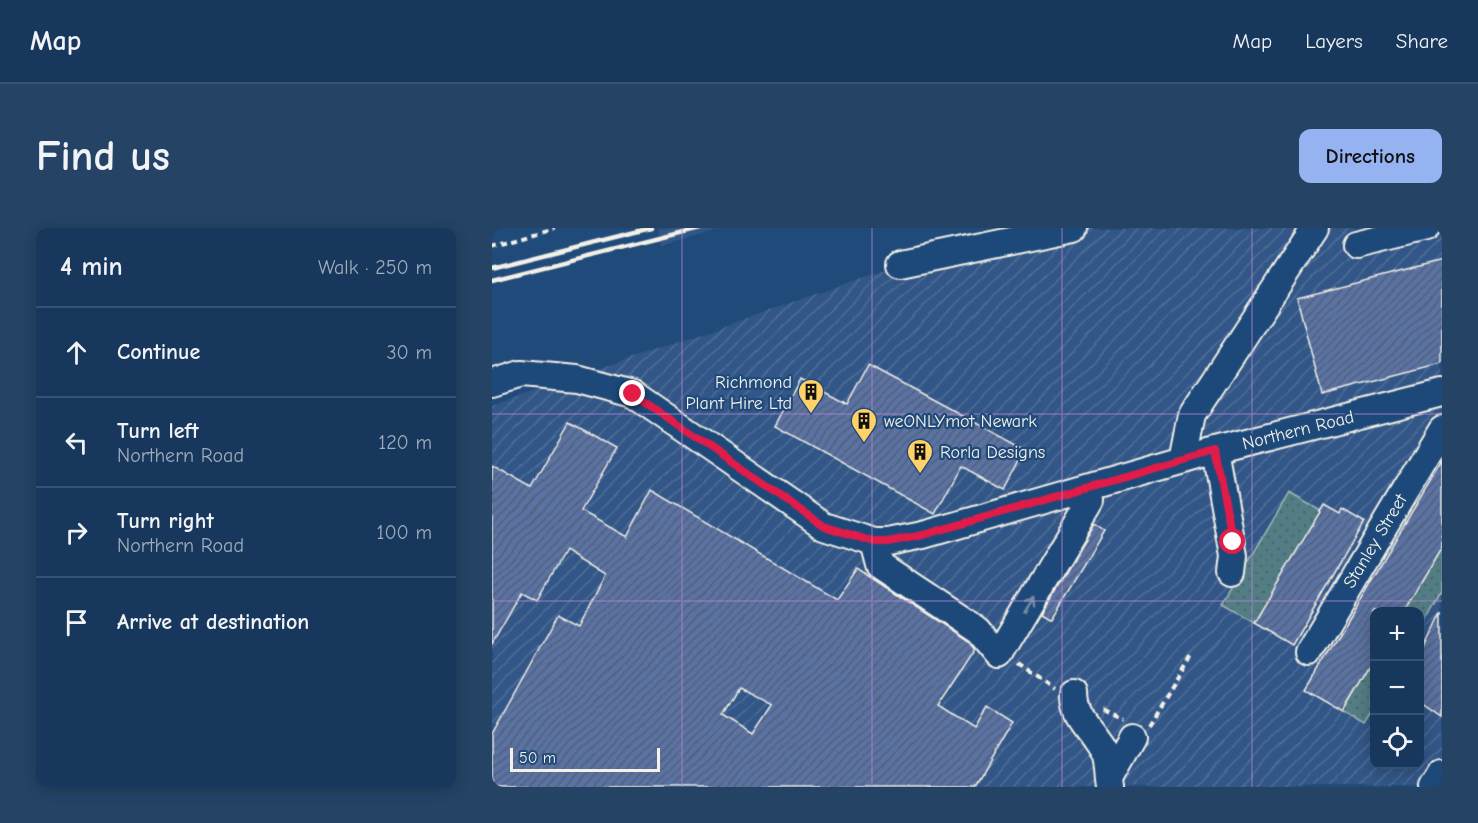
<!DOCTYPE html>
<meta charset="utf-8">
<style>
body{margin:0;font-family:"Comic Neue",sans-serif;background:#244365;color:#f1f3f6}
.controls{position:absolute;right:18px;bottom:18px;display:grid;overflow:hidden;border-radius:12px;box-shadow:0 3px 15px #0003}
.controls button{width:54px;height:54px;display:grid;place-items:center;padding:0;border:0;border-bottom:2px solid #365272;background:#17385c;color:#f1f3f6;font:30px sans-serif}
.scale{position:absolute;left:18px;bottom:15px;width:150px;box-sizing:border-box;padding-left:6px;border:3px solid #f4f1e8;border-top:0;font-size:16px;line-height:21px;white-space:nowrap;color:#f4f1e8;-webkit-text-stroke:4px #1f4a7a;paint-order:stroke}
.stop{position:absolute;width:18px;height:18px;margin:-14px;border:4px solid #e11d48;border-radius:50%;background:#fff}
.stop.end{background:#e11d48;border-color:#fff;box-shadow:0 2px 6px #0008}
.list{margin:0;padding:0;list-style:none}
h2{display:flex;justify-content:space-between;align-items:center;height:78px;margin:0;padding:0 24px;font-size:26px}
h2 small{font-size:20px;font-weight:400;color:#9eacbb}
.list li{display:grid;grid-template-columns:39px 1fr auto;gap:18px;align-items:center;box-sizing:border-box;height:90px;padding:0 24px;border-top:2px solid #365272}
.list b{display:block;font-size:22px;white-space:nowrap}
.list p{margin:0;font-size:20px;white-space:nowrap;color:#9eacbb}
.list em{font-size:20px;font-style:normal;color:#9eacbb}
.icon{flex:none;width:33px;height:33px;fill:none;stroke:currentColor;stroke-width:2;stroke-linecap:round;stroke-linejoin:round}
.map{position:relative;flex:none;width:950px;height:559px;overflow:hidden;border-radius:12px}
header{display:flex;align-items:center;gap:36px;box-sizing:border-box;height:84px;padding:0 30px;background:#17385c;border-bottom:2px solid #365272}
header strong{font-size:28px}
nav{display:flex;gap:33px;margin-inline-start:auto;font-size:21px}
.intro{display:flex;align-items:center;justify-content:space-between;box-sizing:border-box;height:144px;padding:0 36px}
h1{margin:0;font-size:42px}
.button{padding:15px 27px;border-radius:12px;background:#95b2f1;color:#111;font-size:21px;font-weight:700}
main{display:flex;gap:36px;padding:0 36px}
aside{flex:1;background:#17385c;border-radius:12px;box-shadow:0 3px 15px #0003}
.map>svg:first-child{display:block}
.built{fill:#315687}
.industrial{fill:url(#industrial-furrows);fill-rule:evenodd}
.grass{fill:url(#grass-dots);stroke:#a3b7b6;stroke-width:1.5}
.building{fill:url(#building-hatch);stroke:#f4f1e8;stroke-width:1.5;fill-rule:evenodd}
.lines{fill:none;stroke-linecap:round;stroke-linejoin:round}
.minor-casing{stroke:#f4f1e8;stroke-width:30}
.path{stroke:#f4f1e8;stroke-width:4;stroke-dasharray:6 4.5;stroke-linecap:butt}
.minor{stroke:#1f4a7a;stroke-width:26}
.rail{stroke:#f4f1e8;stroke-width:4.5}
.oneway{stroke:#748da6}
.route{stroke:#e11d48;stroke-width:8}
.grid{fill:none;stroke:#b185d1;stroke-width:1.5;stroke-opacity:0.55}
.labels{text-anchor:middle;stroke-width:4.5;stroke-linejoin:round;paint-order:stroke}
.poi-label{font-size:18px;fill:#f4f1e8;stroke:#1f4a7a;text-anchor:start}
.street-label{font-size:18px;fill:#f4f1e8;stroke:#1f4a7a}
</style>
<header>
<strong>Map</strong>
<nav><a>Map</a><a>Layers</a><a>Share</a></nav>
</header>
<div class="intro"><h1>Find us</h1><a class="button">Directions</a></div>
<main>
<aside>
<h2>4 min<small>Walk · 250 m</small></h2>
<ul class="list">
<li><svg class="icon" aria-label="ahead" viewBox="0 0 24 24"><path d="M12 20V5M6 11l6-6 6 6"/></svg><div><b>Continue</b></div><em>30 m</em></li>
<li><svg class="icon" aria-label="left" viewBox="0 0 24 24"><path d="M17 20v-9H6M10 6l-5 5 5 5"/></svg><div><b>Turn left</b><p>Northern Road</p></div><em>120 m</em></li>
<li><svg class="icon" aria-label="right" viewBox="0 0 24 24"><path d="M7 20v-9h11M14 6l5 5-5 5"/></svg><div><b>Turn right</b><p>Northern Road</p></div><em>100 m</em></li>
<li><svg class="icon" aria-label="arrive" viewBox="0 0 24 24"><path d="M6 21V4h12l-3 4 3 4H6"/></svg><div><b>Arrive at destination</b></div></li>
</ul>
</aside>
<div class="map">
<svg width="950" height="559" viewBox="0 0 950 559">
<defs>
<pattern id="industrial-furrows" width="10" height="10" patternUnits="userSpaceOnUse" patternTransform="scale(1.5)"><rect width="10" height="10" fill="#315687"/><path d="M-1 1l2-2M0 10L10 0M9 11l2-2" fill="none" stroke="#4f6f98"/></pattern>
<pattern id="grass-dots" width="8" height="8" patternUnits="userSpaceOnUse" patternTransform="scale(1.5)"><rect width="8" height="8" fill="#527d84"/><path d="M2 2h.1M6 6h.1" fill="none" stroke="#4e6568" stroke-width="1.8" stroke-linecap="round"/></pattern>
<pattern id="building-hatch" width="6" height="6" patternUnits="userSpaceOnUse" patternTransform="scale(1.5)"><rect width="6" height="6" fill="#5a73a4"/><path d="M-1 1l2-2M0 6l6-6M5 7l2-2" fill="none" stroke="#525e75"/></pattern>
</defs>
<rect width="100%" height="100%" fill="#1f4a7a"/>
<filter id="ink" filterUnits="userSpaceOnUse"><feTurbulence type="fractalNoise" baseFrequency=".0167" numOctaves="2"/><feDisplacementMap in="SourceGraphic" scale="12" xChannelSelector="R" yChannelSelector="G"/><feConvolveMatrix kernelMatrix="1 2 1 2 8 2 1 2 1" color-interpolation-filters="sRGB"/></filter>
<g filter="url(#ink)">
<!-- built -->
<polygon class="built" points="166,0 237,0 169,18"/>
<!-- industrial -->
<path class="industrial" d="M515 0H950V559H0V178ZM882 383H928V536H882Z"/>
<!-- grass -->
<g class="grass">
<polygon points="797,265 829,283 762,395 731,377"/>
<polygon points="950,309 950,364 928,405 928,383 901,383"/>
<polygon points="872,414 882,420 882,484 874,497 852,484 882,433 866,424"/>
</g>
<!-- building -->
<g class="building">
<polygon points="950,33 950,136 830,167 805,70"/>
<polygon points="376,137 534,222 513,262 469,238 443,286 283,198 308,151 355,176"/>
<path d="M78 194 125 220 89 283 135 309 160 262 345 372 366 341 476 413 483 422 446 478 482 501 495 479 520 495 483 559H0V506L66 387 87 398 113 348 73 323 45 372 30 364 0 416V238L40 261ZM247 460 280 477 261 506 231 487Z"/>
<polygon points="950,233 950,319 912,384 882,384 882,433 852,484 814,462"/>
<polygon points="832,277 848,286 850,281 872,294 800,417 762,395"/>
<polygon points="602,296 612,303 560,390 550,384"/>
<polygon points="950,384 950,489 927,473 927,433"/>
</g>
<g class="lines">
<defs>
<g id="minor">
<polyline points="864,17 934,0"/>
<polyline points="408,36 582,0"/>
<polyline points="0,155 29,146 85,151 141,166 332,298 382,314 396,314 431,307 723,223 950,165"/>
<polyline points="723,223 742,328 740,345"/>
<polyline points="691,232 700,187 823,0"/>
<polyline points="382,314 388,337 486,402 507,427 599,272 596,260"/>
<polyline points="817,424 950,201"/>
<path d="M582 466C581 490 604 504 613 525 617 535 616 548 618 559"/>
<polyline points="617,550 640,509"/>
<polyline points="942,559 950,546"/>
</g>
</defs>
<!-- minor casing -->
<use href="#minor" class="minor-casing"/>
<!-- path -->
<g class="path">
<polyline points="0,18 63,0"/>
<polyline points="527,436 563,461"/>
<polyline points="611,481 631,491"/>
<polyline points="657,497 699,428"/>
</g>
<!-- minor -->
<use href="#minor" class="minor"/>
<!-- rail -->
<g class="rail">
<polyline points="0,40 159,0"/>
<polyline points="0,52 208,0"/>
</g>
</g>
<!-- one-way arrows -->
<defs><path id="oneway-shaft" d="M-6 0H5M1.5-3L5.5 0L1.5 3" fill="none" stroke-width="1.6" stroke-linecap="round" stroke-linejoin="round" transform="scale(1.5)"/></defs>
<use class="oneway" href="#oneway-shaft" transform="translate(537 376) rotate(-59)"/>
</g>
<g class="lines" filter="url(#ink)">
<!-- route -->
<polyline class="route" points="141,166 332,298 382,314 396,314 431,307 723,223 741,314"/>
</g>
<!-- grid -->
<path class="grid" d="M190 0V559M380 0V559M570 0V559M760 0V559M0 186H950M0 373H950"/>
<!-- icons -->
<defs>
<symbol id="building-pin" viewBox="-11 -11 22 30"><path d="M0 17L-7.5 6A9.5 9.5 0 1 1 7.5 6Z" fill="#ffd166" stroke="#1f4a7a"/><path d="M-4-6H4V6H1V3H-1V6H-4ZM-2.5-4.3h1.7v1.8h-1.7ZM.8-4.3h1.7v1.8H.8ZM-2.5-1h1.7V.8h-1.7ZM.8-1h1.7V.8H.8Z" fill="#111"/></symbol>
</defs>
<g fill-rule="evenodd">
<use href="#building-pin" x="304" y="149" width="30" height="40"/>
<use href="#building-pin" x="357" y="178" width="30" height="40"/>
<use href="#building-pin" x="413" y="209" width="30" height="40"/>
</g>
<g class="labels">
<!-- poi labels -->
<g class="poi-label">
<text x="300" y="160" text-anchor="end">Richmond<tspan x="300" dy="21">Plant Hire Ltd</tspan></text>
<text x="392" y="199">weONLYmot Newark</text>
<text x="448" y="230">Rorla Designs</text>
</g>
<!-- street labels -->
<g class="street-label">
<text transform="translate(806 202) rotate(-14)" y="6">Northern Road</text>
<text transform="translate(883 313) rotate(-59)" y="6">Stanley Street</text>
</g>
</g>
</svg>
<div class="controls">
<button>+</button>
<button>−</button>
<button><svg class="icon" aria-label="locate" viewBox="0 0 24 24"><circle cx="12" cy="12" r="6"/><path d="M12 2v4M12 18v4M2 12h4M18 12h4"/></svg></button>
</div>
<div class="scale">50 m</div>
<div class="stop" style="left:741px;top:314px"></div>
<div class="stop end" style="left:141px;top:166px"></div>
</div>
</main>
